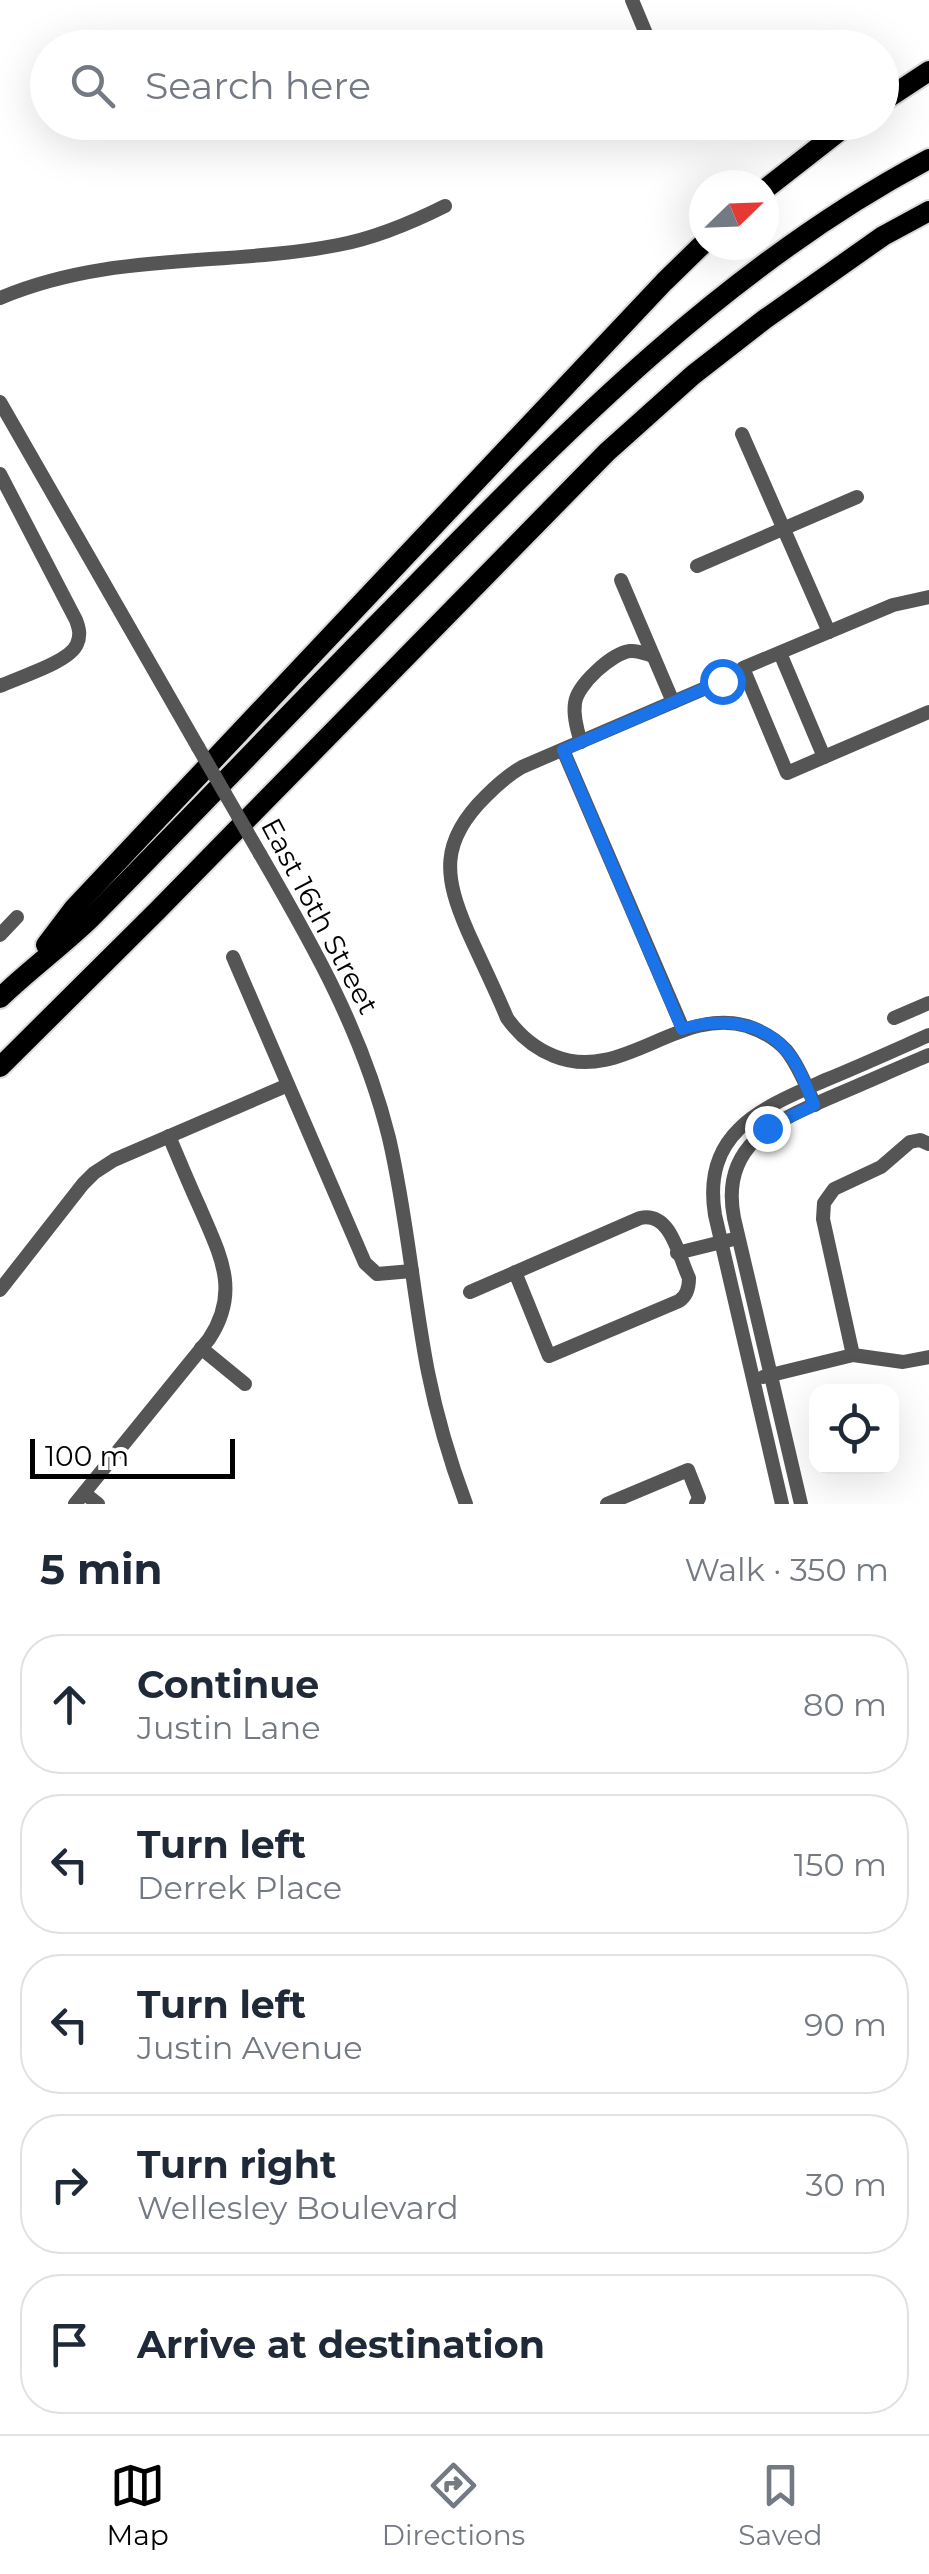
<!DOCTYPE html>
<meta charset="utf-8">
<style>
body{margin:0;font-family:Montserrat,sans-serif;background:#f6f6f7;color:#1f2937}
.controls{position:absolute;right:30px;bottom:30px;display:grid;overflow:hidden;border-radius:20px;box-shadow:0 10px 40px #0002}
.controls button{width:90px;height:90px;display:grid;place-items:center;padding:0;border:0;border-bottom:2px solid #e0e1e3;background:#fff;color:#1f2937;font:50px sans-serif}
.compass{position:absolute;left:689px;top:170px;width:90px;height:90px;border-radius:50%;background:#fff;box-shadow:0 10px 40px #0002;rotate:67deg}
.scale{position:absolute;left:30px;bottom:25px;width:205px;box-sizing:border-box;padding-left:10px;border:5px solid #000;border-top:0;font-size:28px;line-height:35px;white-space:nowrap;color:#000;-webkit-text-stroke:8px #fff;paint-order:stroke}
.stop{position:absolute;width:30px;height:30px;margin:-22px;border:8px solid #1a73e8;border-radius:50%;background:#fff}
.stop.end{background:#1a73e8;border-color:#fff;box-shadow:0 2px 10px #0008}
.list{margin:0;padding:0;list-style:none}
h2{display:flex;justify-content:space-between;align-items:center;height:130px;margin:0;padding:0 40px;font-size:42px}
h2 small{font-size:32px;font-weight:400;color:#747a83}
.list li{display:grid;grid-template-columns:65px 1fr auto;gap:30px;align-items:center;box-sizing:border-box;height:140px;margin:0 20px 20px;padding:0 20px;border:2px solid #e0e1e3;border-radius:40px}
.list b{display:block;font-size:38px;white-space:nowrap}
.list p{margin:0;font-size:32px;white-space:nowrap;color:#747a83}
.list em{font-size:32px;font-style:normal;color:#747a83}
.icon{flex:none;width:55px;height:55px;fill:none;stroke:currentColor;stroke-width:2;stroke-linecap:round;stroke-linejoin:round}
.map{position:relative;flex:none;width:929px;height:1504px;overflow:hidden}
.search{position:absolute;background:#fff;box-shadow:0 10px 40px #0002;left:30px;right:30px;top:30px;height:110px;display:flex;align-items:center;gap:25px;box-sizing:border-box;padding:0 35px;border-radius:55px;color:#747a83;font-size:38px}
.sheet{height:930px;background:#fff}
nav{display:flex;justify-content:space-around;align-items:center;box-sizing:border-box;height:140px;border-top:2px solid #e0e1e3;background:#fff;font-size:28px;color:#747a83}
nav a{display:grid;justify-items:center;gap:5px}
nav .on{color:#000}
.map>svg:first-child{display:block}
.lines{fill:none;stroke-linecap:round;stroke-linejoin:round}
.highway-casing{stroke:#dbdbdb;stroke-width:24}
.minor{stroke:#555;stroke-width:14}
.highway{stroke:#000;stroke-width:20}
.minor-bridge{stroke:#555;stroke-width:14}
.route{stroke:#1a73e8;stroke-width:12}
.labels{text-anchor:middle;stroke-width:8;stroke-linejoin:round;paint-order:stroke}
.street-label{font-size:28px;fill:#000;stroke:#fff}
</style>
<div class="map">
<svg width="929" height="1504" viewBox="0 0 929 1504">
<rect width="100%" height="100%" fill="#fff"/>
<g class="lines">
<defs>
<g id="highway">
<polyline points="882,102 929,71"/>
<polyline points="764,190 851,122"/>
<polyline points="46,945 74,908 664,282 704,243"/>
<path d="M0 998C29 970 62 946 91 918 187 821 281 722 376 625 545 453 713 273 929 159"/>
<polyline points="0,1067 158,910 607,452 693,375 765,319 883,236 929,211"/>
</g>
</defs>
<!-- highway casing -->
<use href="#highway" class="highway-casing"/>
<!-- minor -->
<g class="minor">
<polyline points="632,0 652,48"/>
<path d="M0 298C111 251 224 267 338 245 376 238 411 223 445 206"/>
<polyline points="0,402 198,747"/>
<polyline points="742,434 829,632"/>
<path d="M0 474 76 620C79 628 81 635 77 644 70 662 19 677 0 686"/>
<polyline points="697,566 857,497"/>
<polyline points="621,580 673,702"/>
<polyline points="780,653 824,757 929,712"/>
<path d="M722 681 522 767C508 775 497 785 486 796 439 842 444 877 468 932 481 961 495 989 507 1018 519 1035 534 1048 554 1056 622 1084 678 1006 747 1026 762 1031 775 1038 786 1050 799 1066 806 1086 815 1105"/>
<path d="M581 742C577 730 573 716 575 703 577 685 612 653 630 651 638 650 646 654 653 656"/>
<polyline points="563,750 683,1029"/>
<polyline points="824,757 787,773 743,668 893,605 929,597"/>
<path d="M260 854C314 947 363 1033 389 1138 407 1215 413 1295 428 1372 437 1417 450 1461 466 1504"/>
<polyline points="0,935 17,917"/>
<polyline points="233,957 365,1263 377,1274 412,1271"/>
<polyline points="894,1018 929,1003"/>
<polyline points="677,1253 730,1240"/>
<polyline points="0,1290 83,1184 94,1173 114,1160 288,1085"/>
<path d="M470 1292 640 1218C671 1211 678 1255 689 1278 689 1287 687 1296 679 1301L549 1356 515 1272"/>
<polyline points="201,1348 245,1384"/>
<polyline points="853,1355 823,1219 824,1203 834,1189 881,1167 910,1142 920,1140 929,1144"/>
<polyline points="763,1377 853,1355 903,1362 929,1357"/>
<polyline points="84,1493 98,1504"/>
<path d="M75 1504 209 1339C241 1291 220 1255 200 1208 189 1184 179 1160 169 1136"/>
<polyline points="607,1504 688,1470 699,1498 696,1504"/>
<path d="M782 1504 715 1215C701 1130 765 1107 828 1079 862 1065 895 1050 929 1035"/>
<path d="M801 1504 734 1218C719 1142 779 1120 836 1095 867 1082 898 1068 929 1055"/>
</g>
<!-- highway -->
<use href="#highway" class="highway"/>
<!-- minor-bridge -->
<polyline class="minor-bridge" points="198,747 260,854"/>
</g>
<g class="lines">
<!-- route -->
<path class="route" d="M722 681 563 750 682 1029C717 1018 759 1020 785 1049 799 1065 806 1086 814 1105L767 1128"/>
</g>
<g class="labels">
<!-- street labels -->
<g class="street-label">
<text transform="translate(320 916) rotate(62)" y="10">East 16th Street</text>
</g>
</g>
</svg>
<div class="controls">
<button><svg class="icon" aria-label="locate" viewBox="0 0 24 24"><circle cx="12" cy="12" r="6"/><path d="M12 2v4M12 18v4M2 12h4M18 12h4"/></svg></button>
</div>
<svg class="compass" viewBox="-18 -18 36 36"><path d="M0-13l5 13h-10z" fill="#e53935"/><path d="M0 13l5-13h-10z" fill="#747a83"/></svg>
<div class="scale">100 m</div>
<div class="stop" style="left:722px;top:681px"></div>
<div class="stop end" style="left:767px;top:1128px"></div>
<div class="search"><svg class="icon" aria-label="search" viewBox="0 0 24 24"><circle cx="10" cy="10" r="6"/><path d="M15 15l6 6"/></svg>Search here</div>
</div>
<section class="sheet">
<h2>5 min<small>Walk · 350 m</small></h2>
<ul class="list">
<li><svg class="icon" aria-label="ahead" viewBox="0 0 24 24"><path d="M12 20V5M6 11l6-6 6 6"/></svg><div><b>Continue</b><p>Justin Lane</p></div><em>80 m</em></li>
<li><svg class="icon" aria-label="left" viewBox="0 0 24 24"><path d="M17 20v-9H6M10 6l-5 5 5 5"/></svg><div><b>Turn left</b><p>Derrek Place</p></div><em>150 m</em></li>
<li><svg class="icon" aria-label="left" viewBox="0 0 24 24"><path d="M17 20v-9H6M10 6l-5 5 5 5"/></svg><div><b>Turn left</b><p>Justin Avenue</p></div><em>90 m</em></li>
<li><svg class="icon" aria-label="right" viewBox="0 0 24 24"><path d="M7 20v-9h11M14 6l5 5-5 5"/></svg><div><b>Turn right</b><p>Wellesley Boulevard</p></div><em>30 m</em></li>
<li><svg class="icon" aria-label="arrive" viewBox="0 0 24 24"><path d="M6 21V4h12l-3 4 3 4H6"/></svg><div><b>Arrive at destination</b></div></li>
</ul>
</section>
<nav>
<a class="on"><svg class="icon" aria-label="map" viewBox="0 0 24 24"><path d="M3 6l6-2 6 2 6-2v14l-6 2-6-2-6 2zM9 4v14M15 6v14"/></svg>Map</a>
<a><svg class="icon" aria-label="directions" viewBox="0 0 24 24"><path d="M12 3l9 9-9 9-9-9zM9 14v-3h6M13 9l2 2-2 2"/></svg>Directions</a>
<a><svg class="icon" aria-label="saved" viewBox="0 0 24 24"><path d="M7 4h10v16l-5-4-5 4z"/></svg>Saved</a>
</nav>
